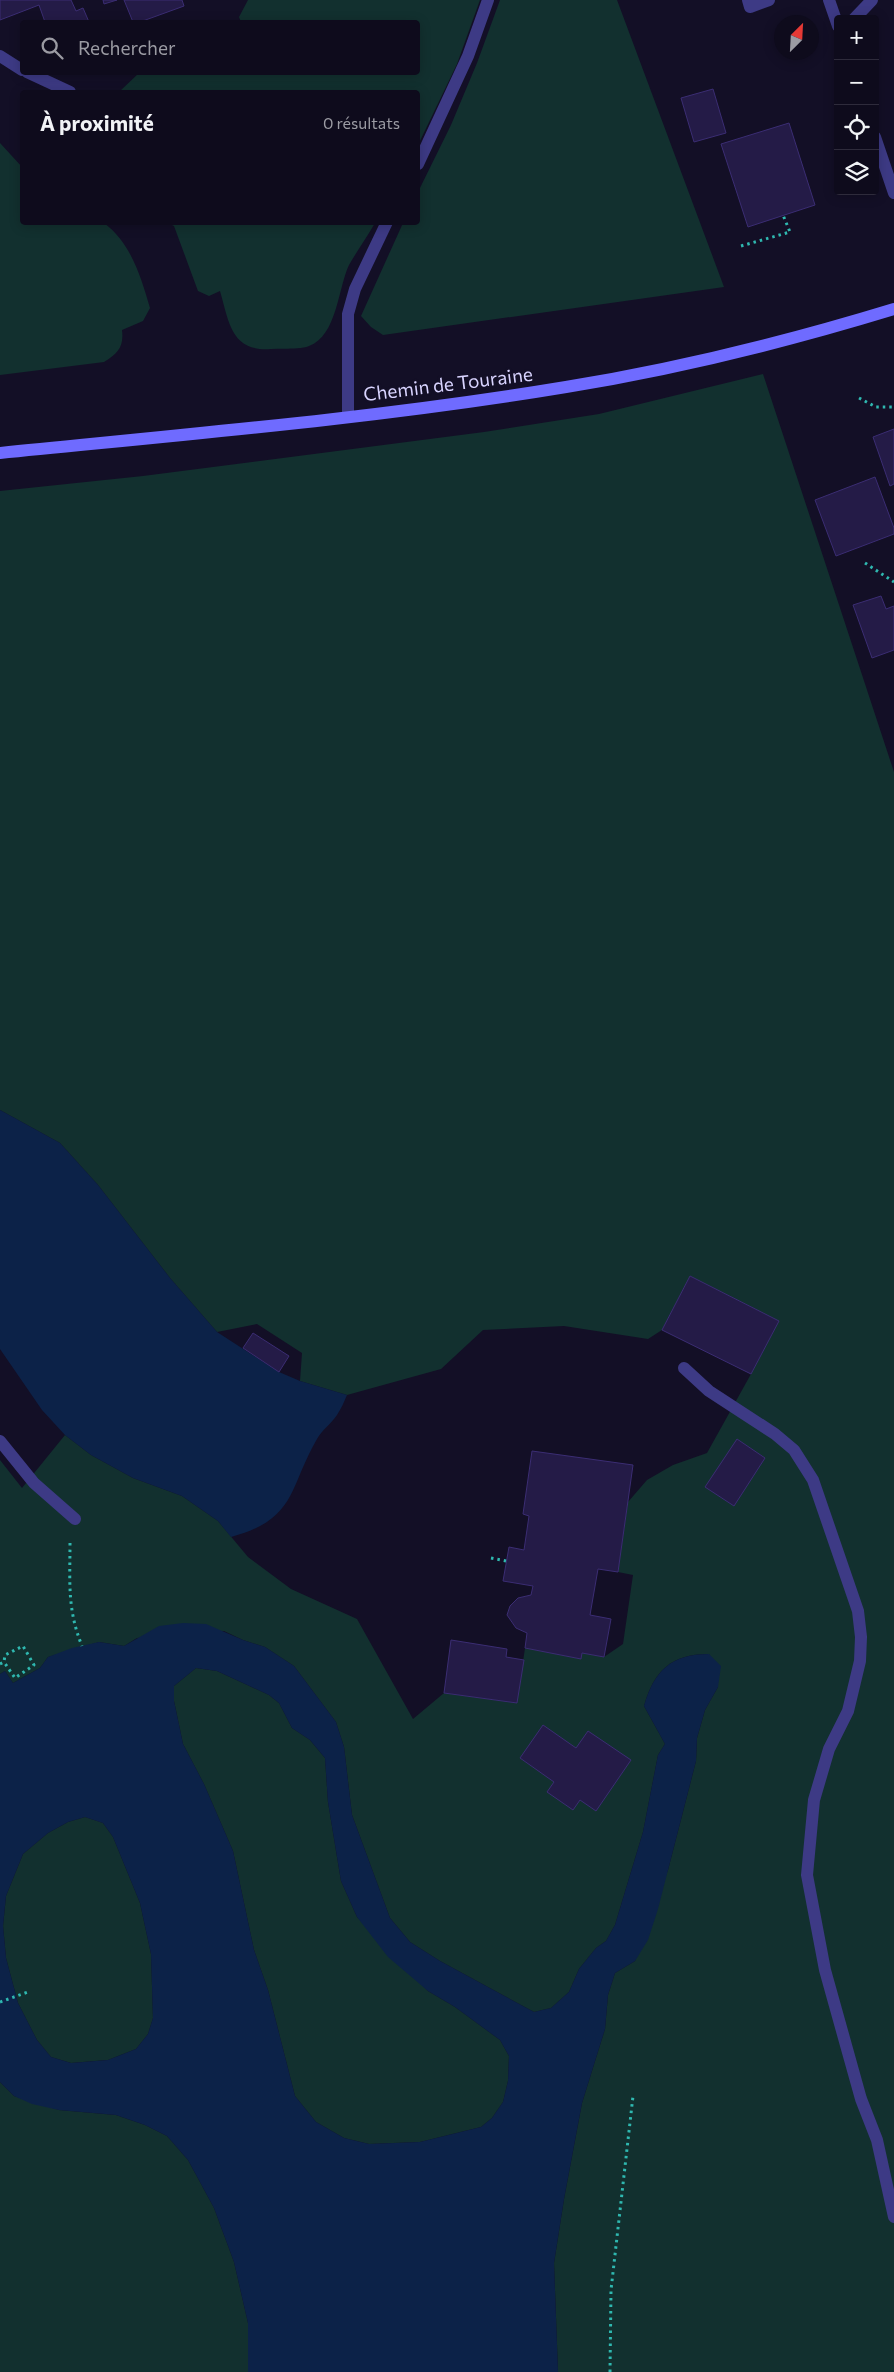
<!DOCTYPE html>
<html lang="fr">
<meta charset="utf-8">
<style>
body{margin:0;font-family:Commissioner,sans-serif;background:#171425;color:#f1f3f6}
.controls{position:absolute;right:15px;top:15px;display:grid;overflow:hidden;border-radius:5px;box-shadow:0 2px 12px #0003}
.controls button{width:45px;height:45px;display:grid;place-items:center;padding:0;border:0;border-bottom:1px solid #2e2b3b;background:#0e0b1c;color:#f1f3f6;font:25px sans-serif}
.compass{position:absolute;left:774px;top:15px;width:45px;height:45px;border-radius:50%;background:#0e0b1c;box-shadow:0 2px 12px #0003;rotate:24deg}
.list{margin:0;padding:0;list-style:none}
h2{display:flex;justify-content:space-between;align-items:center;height:65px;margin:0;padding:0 20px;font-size:21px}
h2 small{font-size:16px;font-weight:400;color:#9b9ba3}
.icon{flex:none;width:28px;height:28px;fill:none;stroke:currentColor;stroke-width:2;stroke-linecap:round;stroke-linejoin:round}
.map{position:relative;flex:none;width:894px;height:2372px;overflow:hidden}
.search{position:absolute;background:#0e0b1c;box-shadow:0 2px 12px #0003;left:20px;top:20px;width:400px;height:55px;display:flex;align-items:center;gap:12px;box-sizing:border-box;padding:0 18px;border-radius:5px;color:#9b9ba3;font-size:19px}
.panel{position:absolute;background:#0e0b1c;box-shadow:0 2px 12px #0003;left:20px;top:90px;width:400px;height:135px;border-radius:5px}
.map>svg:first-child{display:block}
.green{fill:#12302f}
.water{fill:#0c2248;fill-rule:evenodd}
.building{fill:#241b47;stroke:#3b2d73}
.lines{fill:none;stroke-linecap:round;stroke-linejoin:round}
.path{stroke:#2fb8b0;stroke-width:3;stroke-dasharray:2.5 4;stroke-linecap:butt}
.lane{stroke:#3d3a85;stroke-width:12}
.secondary{stroke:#6f6bff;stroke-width:12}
.labels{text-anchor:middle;stroke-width:5;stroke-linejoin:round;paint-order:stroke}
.street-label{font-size:19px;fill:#d9d4ff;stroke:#130f26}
</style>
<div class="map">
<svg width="894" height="2372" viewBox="0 0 894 2372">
<rect width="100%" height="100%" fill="#130f26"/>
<!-- green -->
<g class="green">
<polygon points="248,0 480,0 457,64 418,145 418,92 119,92 139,73 218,72 219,75 227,72 418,72 418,22 241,22 239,17"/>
<polygon points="500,0 617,0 724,287 383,335 371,327 361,316 403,223 418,222 418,192 451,125 477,63"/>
<path d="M0 143 22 167V222L104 223C131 243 141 277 150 308L143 321 122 330C124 347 118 353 104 362L0 375Z"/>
<path d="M168 223H375C367 237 357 251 349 265 338 288 337 336 309 346 299 350 283 348 271 349 231 352 229 322 220 291L209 296 198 291 174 226Z"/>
<path d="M763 374 894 772V2372H558L554 2263 564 2199 582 2103 605 2029 608 1995 615 1973 635 1961 668 1870 696 1761 697 1738 705 1710 718 1687 709 1654C671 1654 654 1671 644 1706L665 1744 658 1755 643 1832 615 1925 606 1941 596 1948 579 1969 569 1992 551 2008 534 2012 440 1961 410 1942 390 1918 352 1815 344 1747 336 1722 294 1666 265 1647 243 1640 224 1631 137 1638 124 1646 99 1642 48 1657 40 1668 13 1683 5 1671 0 1674V1460L22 1488 65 1435 91 1455 133 1478 182 1496 218 1521 248 1557 291 1589 357 1619 413 1719 444 1693 517 1703 525 1648 581 1659 582 1653 604 1657 623 1644 633 1575 618 1572 628 1502 647 1480 673 1465 707 1453 751 1374 778 1321 690 1276 662 1330 648 1339 564 1326 483 1330 441 1369 347 1395 300 1381 302 1353 257 1324 217 1332 170 1278 98 1185 60 1143 0 1110V491L143 476 484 432 599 414Z"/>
<polygon points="196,1668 217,1671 269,1695 279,1703 292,1728 310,1740 325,1758 328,1802 341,1881 357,1917 428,1991 455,2007 500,2040 509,2056 508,2081 503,2102 492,2118 481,2127 420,2142 369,2144 344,2138 316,2122 295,2096 268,1990 254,1950 233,1851 204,1784 183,1744 174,1701 174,1686"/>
<polygon points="85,1817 103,1823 113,1837 140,1903 151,1954 153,2018 148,2034 136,2049 108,2060 71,2063 51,2057 37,2040 18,2003 6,1958 3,1926 6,1896 23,1854 48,1833 68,1822"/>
<polygon points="0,2082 14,2096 59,2110 116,2115 145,2125 167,2136 188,2160 214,2208 234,2262 248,2323 248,2372 0,2372"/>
</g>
<!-- water -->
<g class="water">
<path d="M0 1110 60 1143 98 1185 170 1278 217 1332 279 1372 300 1381 347 1395C344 1402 341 1409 337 1415 331 1424 322 1430 317 1439 288 1489 297 1519 231 1537L218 1521 182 1496 133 1478 91 1455 65 1435 42 1410 0 1349Z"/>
<path d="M183 1623 206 1624 243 1640 265 1647 294 1666 336 1722 344 1747 352 1815 390 1918 410 1942 440 1961 534 2012 551 2008 569 1992 579 1969 596 1948 606 1941 615 1925 643 1832 658 1755 665 1744 644 1706C654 1671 671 1654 709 1654L721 1666 718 1687 705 1710 697 1738 696 1761 658 1909 648 1940 635 1961 615 1973 608 1995 605 2029 582 2103 564 2199 554 2263 558 2372H248V2323L234 2262 214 2208 188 2160 167 2136 145 2125 116 2115 59 2110 32 2104 14 2096 0 2082V1674L5 1671 13 1683 40 1668 48 1657 72 1648 99 1642 124 1646 159 1626ZM196 1668 217 1671 269 1695 279 1703 292 1728 310 1740 325 1758 328 1802 341 1881 357 1917 388 1957 428 1991 455 2007 500 2040 509 2056 508 2081 503 2102 492 2118 481 2127 420 2142 369 2144 344 2138 316 2122 295 2096 268 1990 254 1950 233 1851 204 1784 183 1744 174 1701V1686ZM85 1817 103 1823 113 1837 140 1903 151 1954 153 2018 148 2034 136 2049 108 2060 71 2063 51 2057 37 2040 18 2003 6 1958 3 1926 6 1896 23 1854 48 1833 68 1822Z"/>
</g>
<!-- building -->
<g class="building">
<polygon points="0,0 71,0 76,11 83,8 89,22 45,22 39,5 0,20"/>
<polygon points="103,0 117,0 104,4"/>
<polygon points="124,0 182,0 184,6 140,22 133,22"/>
<polygon points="713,89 726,133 694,142 681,98"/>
<polygon points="789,123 815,205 748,227 721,144"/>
<polygon points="894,429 894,484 890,486 873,437"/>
<polygon points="875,477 894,528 894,534 836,556 815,500"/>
<polygon points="881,596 886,609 894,606 894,650 872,658 853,605"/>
<polygon points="690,1276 779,1321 751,1374 662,1330"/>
<polygon points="253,1333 289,1356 279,1372 243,1348"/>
<polygon points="737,1439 765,1458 734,1506 705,1487"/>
<polygon points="532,1451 633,1465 618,1572 598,1569 590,1615 611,1619 604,1657 582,1653 581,1659 525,1648 527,1633 516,1628 507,1615 510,1606 518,1598 531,1595 533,1586 503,1581 509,1547 524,1550 529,1516 523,1514"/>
<polygon points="451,1640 507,1649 506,1657 524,1660 517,1703 444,1693"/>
<polygon points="543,1725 576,1748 588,1731 631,1760 596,1811 580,1800 573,1810 547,1792 554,1782 520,1758"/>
</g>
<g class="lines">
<!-- path -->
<g class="path">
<polyline points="741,246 790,232 783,215"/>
<polyline points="859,398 876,407 894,407"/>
<polyline points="865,563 894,582"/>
<path d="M70 1543C70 1582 67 1609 82 1646"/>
<polyline points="491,1558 506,1561"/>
<polyline points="0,1664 4,1662 5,1655 23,1646 34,1665 15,1678 4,1662"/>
<polyline points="0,2002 28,1992"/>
<polyline points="610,2372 611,2290 633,2096"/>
</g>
<!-- lane -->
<g class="lane">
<polyline points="748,0 750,7 769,0"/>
<polyline points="829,0 838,26"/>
<polyline points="854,19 872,0"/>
<polyline points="0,56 22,70"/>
<polyline points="27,72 70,92"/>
<polyline points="875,137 894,193"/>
<polyline points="418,164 468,56 488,0"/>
<polyline points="348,416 348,314 355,289 387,222"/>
<polyline points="684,1368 709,1391 775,1434 794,1450 813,1480 858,1611 861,1637 860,1661 848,1711 829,1749 814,1800 807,1875 825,1970 861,2099 877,2140 894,2217"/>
<polyline points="0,1441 34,1483 75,1519"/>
</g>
<!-- secondary -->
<path class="secondary" d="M0 453C189 434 379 418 566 387 677 369 786 342 894 309"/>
</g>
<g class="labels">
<!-- street labels -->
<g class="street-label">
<text transform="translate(448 384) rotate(-7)" y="7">Chemin de Touraine</text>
</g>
</g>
</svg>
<div class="controls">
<button>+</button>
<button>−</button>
<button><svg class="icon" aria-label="locate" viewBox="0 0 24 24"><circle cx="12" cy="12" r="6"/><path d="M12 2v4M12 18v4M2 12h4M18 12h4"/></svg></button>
<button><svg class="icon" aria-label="layers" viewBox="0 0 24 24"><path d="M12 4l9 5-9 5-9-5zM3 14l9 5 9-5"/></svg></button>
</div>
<svg class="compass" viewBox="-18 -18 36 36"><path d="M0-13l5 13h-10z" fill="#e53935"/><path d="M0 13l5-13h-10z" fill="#9b9ba3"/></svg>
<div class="search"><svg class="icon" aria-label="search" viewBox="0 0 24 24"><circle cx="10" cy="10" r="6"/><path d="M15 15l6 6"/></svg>Rechercher</div>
<section class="panel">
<h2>À proximité<small>0 résultats</small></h2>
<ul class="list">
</ul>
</section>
</div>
